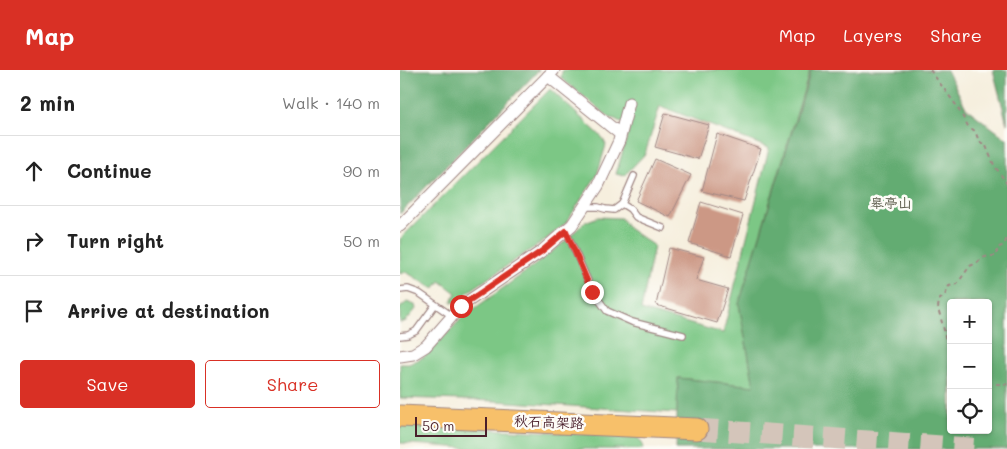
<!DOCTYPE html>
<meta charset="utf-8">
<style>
body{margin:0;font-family:Mali,"LXGW WenKai TC",sans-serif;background:#f6f6f6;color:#222}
.controls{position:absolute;right:15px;bottom:15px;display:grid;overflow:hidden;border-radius:5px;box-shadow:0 1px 4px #0004}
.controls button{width:45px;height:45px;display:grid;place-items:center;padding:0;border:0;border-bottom:1px solid #e0e0e0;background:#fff;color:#222;font:25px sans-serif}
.scale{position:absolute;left:15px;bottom:12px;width:72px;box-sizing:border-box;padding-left:5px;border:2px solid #4a1f2b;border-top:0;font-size:14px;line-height:18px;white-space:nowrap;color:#4a1f2b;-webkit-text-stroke:4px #fdfcf7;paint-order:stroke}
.stop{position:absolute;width:15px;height:15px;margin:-11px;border:4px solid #d93025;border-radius:50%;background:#fff}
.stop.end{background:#d93025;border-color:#fff;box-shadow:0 1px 5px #0008}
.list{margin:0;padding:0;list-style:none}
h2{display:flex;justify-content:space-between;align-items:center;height:65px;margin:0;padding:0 20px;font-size:21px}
h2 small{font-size:16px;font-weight:400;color:#767676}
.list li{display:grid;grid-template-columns:32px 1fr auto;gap:15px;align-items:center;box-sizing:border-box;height:70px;padding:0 20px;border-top:1px solid #e0e0e0}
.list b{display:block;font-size:19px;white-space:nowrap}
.list em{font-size:16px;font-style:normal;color:#767676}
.actions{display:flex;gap:10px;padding:15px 20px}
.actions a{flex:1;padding:11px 0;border:1px solid #d93025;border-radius:5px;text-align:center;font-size:18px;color:#d93025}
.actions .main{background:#d93025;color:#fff}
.icon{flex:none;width:28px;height:28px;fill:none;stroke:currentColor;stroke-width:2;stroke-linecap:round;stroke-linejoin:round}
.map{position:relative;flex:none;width:607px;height:379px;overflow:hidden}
header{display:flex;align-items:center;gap:30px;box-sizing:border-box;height:70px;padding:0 25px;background:#d93025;color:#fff}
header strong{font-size:24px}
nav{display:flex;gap:28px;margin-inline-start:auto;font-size:18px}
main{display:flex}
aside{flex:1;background:#fff}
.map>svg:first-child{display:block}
.green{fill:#7bc785;stroke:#627358}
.forest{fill:#64ac72;stroke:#57664e;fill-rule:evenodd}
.building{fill:#cc9885}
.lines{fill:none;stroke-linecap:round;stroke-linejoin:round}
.highway-tunnel{stroke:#d4c5ba;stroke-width:21;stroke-dasharray:21 11;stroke-linecap:butt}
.lane-casing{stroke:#a08784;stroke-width:8}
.street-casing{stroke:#a08784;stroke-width:13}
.highway-casing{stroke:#a08784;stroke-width:23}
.path{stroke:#a08784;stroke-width:2;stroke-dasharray:4 4;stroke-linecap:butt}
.lane{stroke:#fff;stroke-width:5.5}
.street{stroke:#fff;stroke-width:11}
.highway{stroke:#f7c06b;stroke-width:21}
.route{stroke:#d93025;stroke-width:6}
.labels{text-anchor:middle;stroke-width:5;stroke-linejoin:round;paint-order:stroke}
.park-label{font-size:14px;fill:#5b5a4a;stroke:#fdfcf7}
.street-label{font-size:14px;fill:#4a1f2b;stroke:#fdfcf7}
</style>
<header>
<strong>Map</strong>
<nav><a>Map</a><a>Layers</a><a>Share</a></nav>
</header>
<main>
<aside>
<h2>2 min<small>Walk · 140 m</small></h2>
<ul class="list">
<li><svg class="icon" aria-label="ahead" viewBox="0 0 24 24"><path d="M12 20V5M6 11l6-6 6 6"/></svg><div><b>Continue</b></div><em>90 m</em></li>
<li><svg class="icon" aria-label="right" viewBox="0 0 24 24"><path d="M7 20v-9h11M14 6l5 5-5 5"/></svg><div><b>Turn right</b></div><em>50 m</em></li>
<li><svg class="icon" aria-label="arrive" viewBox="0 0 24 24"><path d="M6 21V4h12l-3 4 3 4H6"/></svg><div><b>Arrive at destination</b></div></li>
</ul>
<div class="actions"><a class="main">Save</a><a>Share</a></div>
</aside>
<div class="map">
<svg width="607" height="379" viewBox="0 0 607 379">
<rect width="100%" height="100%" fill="#fdfcf7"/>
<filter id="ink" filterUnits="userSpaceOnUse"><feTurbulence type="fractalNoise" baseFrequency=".02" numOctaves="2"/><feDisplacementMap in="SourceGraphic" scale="10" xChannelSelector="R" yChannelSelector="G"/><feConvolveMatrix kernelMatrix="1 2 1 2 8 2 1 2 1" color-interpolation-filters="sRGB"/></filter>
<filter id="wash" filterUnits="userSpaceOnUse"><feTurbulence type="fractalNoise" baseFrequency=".0096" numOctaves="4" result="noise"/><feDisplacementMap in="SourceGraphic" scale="20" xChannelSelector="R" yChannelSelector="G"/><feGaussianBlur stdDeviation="1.12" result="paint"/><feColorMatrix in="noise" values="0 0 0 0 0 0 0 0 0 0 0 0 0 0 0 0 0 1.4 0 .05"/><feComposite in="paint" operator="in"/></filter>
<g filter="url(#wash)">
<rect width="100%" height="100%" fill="#f6efde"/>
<!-- green -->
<g class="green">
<polygon points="163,0 410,0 339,234 354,316 278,308 277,343 95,331 0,328 0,294 9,294 24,287 64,246 131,198 163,173 185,152 198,147 221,148 228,158 254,176 241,240 323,263 369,78 260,36 245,84 224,106 216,104 230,57 215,49 210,48 161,8 162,2"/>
<polygon points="150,19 202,67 206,75 197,105 166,153 148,168 68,222 57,232 51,232 56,223 40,211 34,219 6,202 0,204 0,169"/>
<polygon points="7,232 15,235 16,239 6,251 0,253 0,238"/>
<polygon points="0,355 236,366 242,372 243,379 77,379 0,373"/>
</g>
<!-- forest -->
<g class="forest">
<polygon points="0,0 139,0 0,144"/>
<path d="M411 0H547L566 38 607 69V379H276L278 308 354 316 339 234ZM551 233H588V360H551Z"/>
<polygon points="593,0 607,0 607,54"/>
</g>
<g id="blocks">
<!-- building -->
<g class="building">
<polygon points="265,43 309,55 298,89 255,77"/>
<polygon points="317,64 361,79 344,131 302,121"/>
<polygon points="255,89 291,105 270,147 236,131"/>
<polygon points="301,132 343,145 331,186 289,173"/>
<polygon points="269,178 304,187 296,210 328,219 317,253 256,235"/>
</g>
</g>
</g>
<g filter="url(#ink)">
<use href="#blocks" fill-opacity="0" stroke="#a08784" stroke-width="1"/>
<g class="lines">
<!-- highway-tunnel -->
<polyline class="highway-tunnel" points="297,359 584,379"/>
<defs>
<g id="lane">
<polyline points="222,134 230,139 236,147 263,158"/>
<polyline points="184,137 198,137 205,139 214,140 222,134 234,106"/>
<polyline points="166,161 193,222 207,241 232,252 283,265"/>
<polyline points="0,220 8,219 19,223 52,246"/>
<polyline points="0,266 8,265 16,261 35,235"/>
</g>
<g id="street">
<polyline points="148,6 220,64"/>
<polyline points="0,156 154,0"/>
<polyline points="0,286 13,284 26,276 61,236 142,181 172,155 198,116 219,71 229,33"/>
</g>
<polyline id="highway" points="0,346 297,359"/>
</defs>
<!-- lane casing -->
<use href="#lane" class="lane-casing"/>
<!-- street casing -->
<use href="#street" class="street-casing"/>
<!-- highway casing -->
<use href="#highway" class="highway-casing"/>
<!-- path -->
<g class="path">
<polyline points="530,0 556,35 568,56 575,61 579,71 586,76 594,95 606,112 607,114"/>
<polyline points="551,275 545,267 544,260 538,238 539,230 545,225 549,216 557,214 570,196 577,193 582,188 589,186 597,186 597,178 604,175 607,168"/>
<polyline points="588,314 607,314"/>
</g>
<!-- lane -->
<use href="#lane" class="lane"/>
<!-- street -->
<use href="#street" class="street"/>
<!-- highway -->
<use href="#highway" class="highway"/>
</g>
</g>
<g class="lines" filter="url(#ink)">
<!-- route -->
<polyline class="route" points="61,236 142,181 166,161 192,222"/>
</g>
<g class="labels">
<!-- park labels -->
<g class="park-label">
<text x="491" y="138">皋亭山</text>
</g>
<!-- street labels -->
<g class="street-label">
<text transform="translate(149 352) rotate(2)" y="5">秋石高架路</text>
</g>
</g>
</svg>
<div class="controls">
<button>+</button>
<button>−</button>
<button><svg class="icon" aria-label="locate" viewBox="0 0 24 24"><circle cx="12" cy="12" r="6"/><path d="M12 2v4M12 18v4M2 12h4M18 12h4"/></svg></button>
</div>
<div class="scale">50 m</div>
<div class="stop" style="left:61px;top:236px"></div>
<div class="stop end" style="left:192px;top:222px"></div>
</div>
</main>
